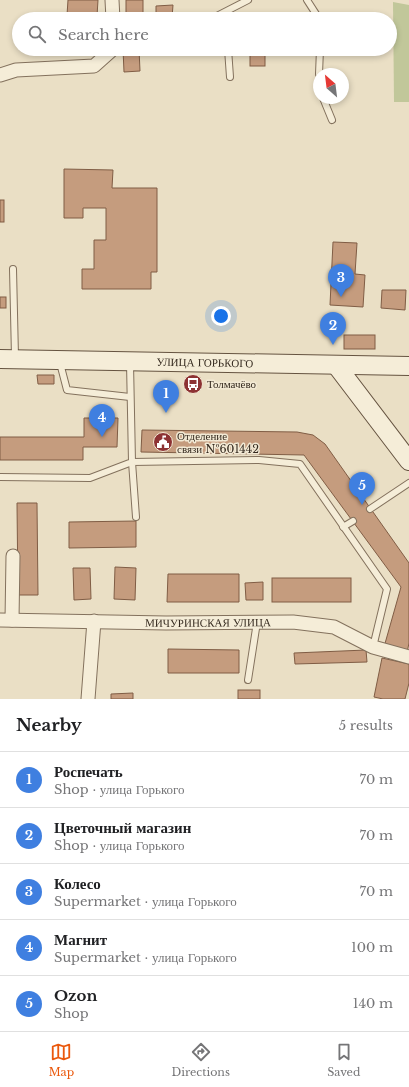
<!DOCTYPE html>
<meta charset="utf-8">
<style>
body{margin:0;font-family:"Libre Baskerville",serif;background:#f6f6f6;color:#202124}
.compass{position:absolute;left:313px;top:68px;width:36px;height:36px;border-radius:50%;background:#fff;box-shadow:0 2px 6px #0003;rotate:332deg}
.you{position:absolute;left:221px;top:316px;width:14px;height:14px;margin:-10px;border:3px solid #fff;border-radius:50%;background:#1a73e8;box-shadow:0 0 0 6px #1a73e833}
.badge{display:grid;place-items:center;width:26px;height:26px;border-radius:50%;background:#ea580c;color:#fff;font-size:13px;font-weight:700}
.pin{position:absolute;translate:-50% -33px;filter:drop-shadow(0 1px 2px #0008)}
.pin::after{content:'';position:absolute;top:21px;width:14px;height:12px;background:inherit;clip-path:polygon(0 0,100% 0,50% 100%)}
.list{margin:0;padding:0;list-style:none}
h2{display:flex;justify-content:space-between;align-items:center;height:52px;margin:0;padding:0 16px;font-size:17px}
h2 small{font-size:13px;font-weight:400;color:#757577}
.list li{display:grid;grid-template-columns:26px 1fr auto;gap:12px;align-items:center;box-sizing:border-box;height:56px;padding:0 16px;border-top:1px solid #e0e0e0}
.list b{display:block;font-size:15px;white-space:nowrap}
.list p{margin:0;font-size:13px;white-space:nowrap;color:#757577}
.list em{font-size:13px;font-style:normal;color:#757577}
.icon{flex:none;width:22px;height:22px;fill:none;stroke:currentColor;stroke-width:2;stroke-linecap:round;stroke-linejoin:round}
.map{position:relative;flex:none;width:409px;height:699px;overflow:hidden}
.search{position:absolute;background:#fff;box-shadow:0 2px 6px #0003;left:12px;right:12px;top:12px;height:44px;display:flex;align-items:center;gap:10px;box-sizing:border-box;padding:0 14px;border-radius:22px;color:#757577;font-size:15px}
.sheet{height:332px;background:#fff}
nav{display:flex;justify-content:space-around;align-items:center;box-sizing:border-box;height:56px;border-top:1px solid #e0e0e0;background:#fff;font-size:11px;color:#757577}
nav a{display:grid;justify-items:center;gap:2px}
nav .on{color:#ea580c}
.map>svg:first-child{display:block}
.green{fill:#c1c79a}
.building{fill:#c59c7e;stroke:#805d45}
.lines{fill:none;stroke-linecap:round;stroke-linejoin:round}
.service-casing{stroke:#83715d;stroke-width:8}
.minor-casing{stroke:#83715d;stroke-width:15}
.secondary-casing{stroke:#655340;stroke-width:20}
.service{stroke:#f5edd8;stroke-width:6}
.minor{stroke:#f5edd8;stroke-width:13}
.secondary{stroke:#f5edd8;stroke-width:18}
.labels{text-anchor:middle;stroke-width:3;stroke-linejoin:round;paint-order:stroke}
.street-label{font-size:11px;fill:#352a1f;stroke:#f2e9d4}
.poi-label{font-size:11px;fill:#352a1f;stroke:#f2e9d4;text-anchor:start}
</style>
<div class="map">
<svg width="409" height="699" viewBox="0 0 409 699">
<rect width="100%" height="100%" fill="#eadfc5"/>
<!-- green -->
<polygon class="green" points="393,2 409,5 409,102 394,102"/>
<!-- building -->
<g class="building">
<polygon points="68,0 98,0 97,16 67,15"/>
<rect x="126" y="0" width="17" height="14"/>
<polygon points="173,5 172,18 156,18 156,6"/>
<rect x="22" y="49" width="38" height="1"/>
<polygon points="123,49 139,49 140,71 124,72"/>
<rect x="250" y="49" width="15" height="17"/>
<polygon points="64,169 113,170 112,188 157,188 157,272 151,272 151,289 82,289 82,269 94,269 94,240 106,240 106,208 83,208 83,218 64,218"/>
<rect x="0" y="200" width="4" height="22"/>
<polygon points="333,242 357,243 355,274 365,275 363,307 330,305"/>
<polygon points="382,290 406,290 405,310 381,308"/>
<rect x="0" y="297" width="6" height="11"/>
<rect x="344" y="335" width="31" height="14"/>
<polygon points="37,375 54,375 54,384 38,384"/>
<polygon points="84,418 118,418 117,447 83,447 83,460 0,460 0,437 84,437"/>
<polygon points="142,430 297,432 313,435 325,444 409,563 409,643 407,653 384,647 401,587 304,455 141,452"/>
<polygon points="17,503 37,503 38,595 18,595"/>
<polygon points="136,521 136,547 69,548 69,522"/>
<polygon points="115,567 136,568 135,600 114,599"/>
<polygon points="73,568 90,568 91,599 74,600"/>
<polygon points="168,574 239,574 239,602 167,602"/>
<rect x="272" y="578" width="79" height="24"/>
<polygon points="263,582 263,600 246,600 245,583"/>
<polygon points="168,649 239,650 239,673 168,673"/>
<polygon points="366,650 367,662 295,664 294,653"/>
<polygon points="382,658 409,664 409,683 405,699 383,699 374,697"/>
<rect x="238" y="690" width="22" height="9"/>
<polygon points="133,693 133,699 111,699 111,694"/>
</g>
<g class="lines">
<defs>
<g id="service">
<polyline points="307,0 316,14 317,19"/>
<polyline points="211,19 248,0"/>
<polyline points="228,49 230,77"/>
<polyline points="319,74 320,49"/>
<polyline points="323,98 332,120"/>
<polyline points="13,269 15,357"/>
<polyline points="60,363 67,390 130,397"/>
<polyline points="0,477 90,478 132,462 130,363"/>
<polyline points="370,509 409,483"/>
<polyline points="136,517 132,462 259,460 300,464 387,589 373,647"/>
<polyline points="343,527 353,521"/>
<polyline points="248,680 257,622"/>
</g>
<g id="minor">
<polyline points="112,0 113,19"/>
<polyline points="0,75 16,70 94,66 113,49"/>
<path id="s1" d="M0 620 166 623 293 622 334 627 373 647 409 657"/>
<polyline points="12,620 13,556"/>
<polyline points="88,699 94,621"/>
</g>
<g id="secondary">
<path id="s2" d="M0 359 409 366"/>
<polyline points="336,365 409,461"/>
</g>
</defs>
<!-- service casing -->
<use href="#service" class="service-casing"/>
<!-- minor casing -->
<use href="#minor" class="minor-casing"/>
<!-- secondary casing -->
<use href="#secondary" class="secondary-casing"/>
<!-- service -->
<use href="#service" class="service"/>
<!-- minor -->
<use href="#minor" class="minor"/>
<!-- secondary -->
<use href="#secondary" class="secondary"/>
</g>
<!-- icons -->
<defs>
<symbol id="bus-disc" viewBox="-11 -11 22 22"><circle r="9.5" fill="#8d3233" stroke="#f2e9d4"/><path d="M-5-6H5V4H4V6H2V4H-2V6H-4V4H-5ZM-3.5-4V0h7V-4ZM-3.5 1.2v1.5H-2V1.2ZM2 1.2v1.5H3.5V1.2Z" fill="#fff"/></symbol>
<symbol id="civic-disc" viewBox="-11 -11 22 22"><circle r="9.5" fill="#8d3233" stroke="#f2e9d4"/><path d="M-.6-6.5H3V-4.5H.6V-3L4-1V1h2V6H-6V1h2V-1L-.6-3ZM-1.2 2.5V6h2.4V2.5Z" fill="#fff"/></symbol>
</defs>
<g fill-rule="evenodd">
<use href="#bus-disc" x="182" y="373" width="22" height="22"/>
<use href="#civic-disc" x="152" y="431" width="22" height="22"/>
</g>
<g class="labels">
<!-- street labels -->
<g class="street-label">
<text dy="4" stroke="none"><textPath href="#s2" startOffset="205">УЛИЦА ГОРЬКОГО</textPath></text>
<text dy="4" stroke="none"><textPath href="#s1" startOffset="208">МИЧУРИНСКАЯ УЛИЦА</textPath></text>
</g>
<!-- poi labels -->
<g class="poi-label">
<text x="207" y="388">Толмачёво</text>
<text x="177" y="440">Отделение<tspan x="177" dy="13">связи №601442</tspan></text>
</g>
</g>
</svg>
<svg class="compass" viewBox="-18 -18 36 36"><path d="M0-13l5 13h-10z" fill="#e53935"/><path d="M0 13l5-13h-10z" fill="#757577"/></svg>
<div class="you"></div>
<div class="pin badge" style="left:166px;top:413px;background:#3f7fe0">1</div>
<div class="pin badge" style="left:333px;top:345px;background:#3f7fe0">2</div>
<div class="pin badge" style="left:341px;top:297px;background:#3f7fe0">3</div>
<div class="pin badge" style="left:102px;top:437px;background:#3f7fe0">4</div>
<div class="pin badge" style="left:362px;top:505px;background:#3f7fe0">5</div>
<div class="search"><svg class="icon" aria-label="search" viewBox="0 0 24 24"><circle cx="10" cy="10" r="6"/><path d="M15 15l6 6"/></svg>Search here</div>
</div>
<section class="sheet">
<h2>Nearby<small>5 results</small></h2>
<ul class="list">
<li><span class="badge" style="background:#3f7fe0">1</span><div><b>Роспечать</b><p>Shop · улица Горького</p></div><em>70 m</em></li>
<li><span class="badge" style="background:#3f7fe0">2</span><div><b>Цветочный магазин</b><p>Shop · улица Горького</p></div><em>70 m</em></li>
<li><span class="badge" style="background:#3f7fe0">3</span><div><b>Колесо</b><p>Supermarket · улица Горького</p></div><em>70 m</em></li>
<li><span class="badge" style="background:#3f7fe0">4</span><div><b>Магнит</b><p>Supermarket · улица Горького</p></div><em>100 m</em></li>
<li><span class="badge" style="background:#3f7fe0">5</span><div><b>Ozon</b><p>Shop</p></div><em>140 m</em></li>
</ul>
</section>
<nav>
<a class="on"><svg class="icon" aria-label="map" viewBox="0 0 24 24"><path d="M3 6l6-2 6 2 6-2v14l-6 2-6-2-6 2zM9 4v14M15 6v14"/></svg>Map</a>
<a><svg class="icon" aria-label="directions" viewBox="0 0 24 24"><path d="M12 3l9 9-9 9-9-9zM9 14v-3h6M13 9l2 2-2 2"/></svg>Directions</a>
<a><svg class="icon" aria-label="saved" viewBox="0 0 24 24"><path d="M7 4h10v16l-5-4-5 4z"/></svg>Saved</a>
</nav>
